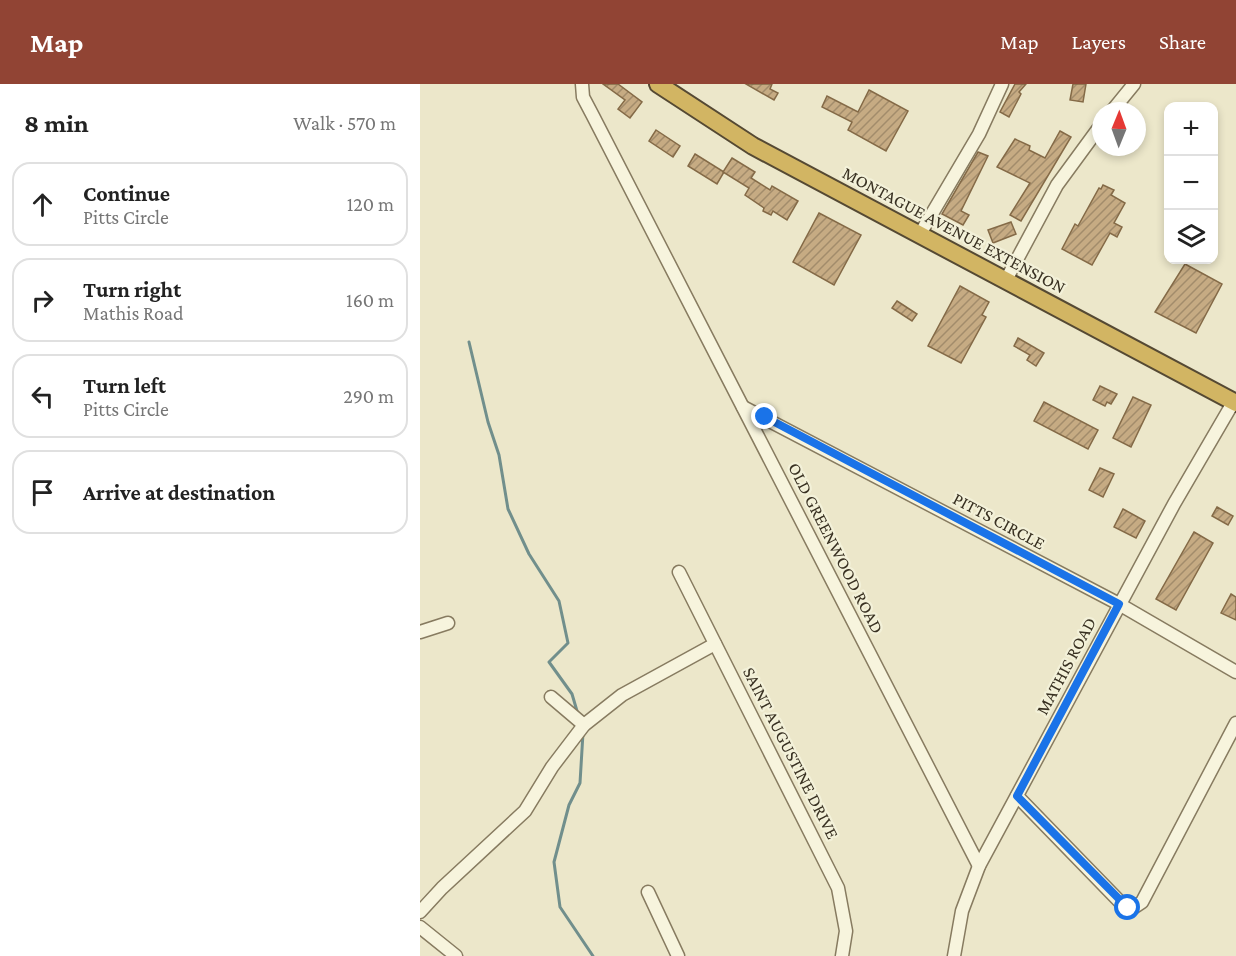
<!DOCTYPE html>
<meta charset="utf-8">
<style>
body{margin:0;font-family:"Crimson Pro",serif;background:#f6f6f6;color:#222}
.controls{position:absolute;right:18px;top:18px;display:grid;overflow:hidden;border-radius:12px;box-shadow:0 3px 9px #0003}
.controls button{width:54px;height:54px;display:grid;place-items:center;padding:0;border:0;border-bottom:2px solid #e0e0e0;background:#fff;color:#222;font:30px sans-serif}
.compass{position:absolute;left:672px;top:18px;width:54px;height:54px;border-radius:50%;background:#fff;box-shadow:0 3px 9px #0003;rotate:1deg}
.stop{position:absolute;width:18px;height:18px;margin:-14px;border:4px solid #1a73e8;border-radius:50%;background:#fff}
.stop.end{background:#1a73e8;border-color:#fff;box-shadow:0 2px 6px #0008}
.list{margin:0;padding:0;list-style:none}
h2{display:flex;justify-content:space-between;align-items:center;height:78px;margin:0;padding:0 24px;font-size:26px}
h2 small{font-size:20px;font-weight:400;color:#767676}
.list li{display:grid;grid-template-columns:39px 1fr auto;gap:18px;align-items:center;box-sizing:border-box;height:84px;margin:0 12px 12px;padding:0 12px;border:2px solid #e0e0e0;border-radius:18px}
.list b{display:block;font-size:22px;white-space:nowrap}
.list p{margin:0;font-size:20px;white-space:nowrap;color:#767676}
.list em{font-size:20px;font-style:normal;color:#767676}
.icon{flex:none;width:33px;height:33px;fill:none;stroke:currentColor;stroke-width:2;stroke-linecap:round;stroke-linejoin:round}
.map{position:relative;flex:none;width:816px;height:872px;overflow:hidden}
header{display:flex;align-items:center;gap:36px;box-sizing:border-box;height:84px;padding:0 30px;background:#914434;color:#fff}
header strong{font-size:28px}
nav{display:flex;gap:33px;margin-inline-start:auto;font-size:21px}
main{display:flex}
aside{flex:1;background:#fff}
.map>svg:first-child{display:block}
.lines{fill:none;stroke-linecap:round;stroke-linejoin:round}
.stream{stroke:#718f8c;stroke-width:3}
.building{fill:url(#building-hatch);stroke:#846a47;stroke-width:1.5}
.minor-casing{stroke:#877b60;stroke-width:15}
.highway-casing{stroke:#554933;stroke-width:20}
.minor{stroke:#f7f4dd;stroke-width:12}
.highway{stroke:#d2b563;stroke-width:16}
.route{stroke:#1a73e8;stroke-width:8}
.labels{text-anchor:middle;stroke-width:4.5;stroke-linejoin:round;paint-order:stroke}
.street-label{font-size:18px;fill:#393122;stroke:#f3f1d9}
</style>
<header>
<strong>Map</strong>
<nav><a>Map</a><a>Layers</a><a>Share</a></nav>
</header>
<main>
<aside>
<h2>8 min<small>Walk · 570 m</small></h2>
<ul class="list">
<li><svg class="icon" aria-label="ahead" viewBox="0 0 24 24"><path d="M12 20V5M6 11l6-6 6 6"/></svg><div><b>Continue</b><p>Pitts Circle</p></div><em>120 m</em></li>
<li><svg class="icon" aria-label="right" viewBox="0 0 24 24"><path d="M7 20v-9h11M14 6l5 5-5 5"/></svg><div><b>Turn right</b><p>Mathis Road</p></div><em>160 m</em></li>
<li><svg class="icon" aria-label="left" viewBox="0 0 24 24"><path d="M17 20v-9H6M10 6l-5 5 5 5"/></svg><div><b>Turn left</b><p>Pitts Circle</p></div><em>290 m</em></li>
<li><svg class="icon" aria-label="arrive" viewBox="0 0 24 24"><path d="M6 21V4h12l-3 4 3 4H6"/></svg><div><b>Arrive at destination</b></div></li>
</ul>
</aside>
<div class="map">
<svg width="816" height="872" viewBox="0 0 816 872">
<defs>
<pattern id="building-hatch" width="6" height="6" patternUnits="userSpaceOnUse" patternTransform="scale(1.5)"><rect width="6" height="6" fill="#c6ab83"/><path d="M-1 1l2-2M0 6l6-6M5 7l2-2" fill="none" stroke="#a28c6b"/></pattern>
</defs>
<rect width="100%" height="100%" fill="#ece7ca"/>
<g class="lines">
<!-- stream -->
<g class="stream">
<polyline points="49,258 68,338 79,371 88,425 109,470 139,517 148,559 129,578 152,610 157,627"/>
<polyline points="163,649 160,699 149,721 134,778 140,823 173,872"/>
</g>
</g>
<!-- building -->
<g class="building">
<polygon points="183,0 198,0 222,18 210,34 198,25 205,16"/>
<polygon points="326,0 352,0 350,5 358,9 354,16"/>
<polygon points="595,0 606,0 599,8 601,10 589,33 580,28"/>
<polygon points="653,0 666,0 663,18 650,16"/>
<polygon points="449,6 488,27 466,67 428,46 432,38 402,23 407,12 438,28"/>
<polygon points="236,46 260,62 253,73 229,57"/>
<polygon points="640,47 651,53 601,137 590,131 610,99 577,83 595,55 610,62 609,66 625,74"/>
<polygon points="558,68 568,72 541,127 549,131 543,141 522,130"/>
<polygon points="275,70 304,88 297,100 268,82"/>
<polygon points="312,74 335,88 331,94 350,106 352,102 378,117 367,136 353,127 351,131 343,127 344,124 325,111 329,104 303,88"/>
<polygon points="683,101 694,106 691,111 705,119 694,139 702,143 697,153 690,149 672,181 642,165 655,140 658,142 679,104 681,105"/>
<polygon points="399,129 441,151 414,201 373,178"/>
<polygon points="591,138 596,150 573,159 568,146"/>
<polygon points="765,180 802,200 776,249 735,228"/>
<polygon points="540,202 569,218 562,231 566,233 541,279 508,262"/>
<polygon points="477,217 497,230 492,237 472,224"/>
<polygon points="598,254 624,269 616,282 607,276 610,271 594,262"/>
<polygon points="680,302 697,310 691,320 687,318 685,322 673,316"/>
<polygon points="713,313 731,321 711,363 693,354"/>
<polygon points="624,318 678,346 668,365 614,337"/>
<polygon points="680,384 694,390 683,413 669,406"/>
<polygon points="797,423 813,432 808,441 792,432"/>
<polygon points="703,425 725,437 716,454 694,443"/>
<polygon points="774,448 793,459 756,526 736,515"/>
<polygon points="811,510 816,513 816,536 801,529"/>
</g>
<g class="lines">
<defs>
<g id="minor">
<polyline points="162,0 163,13 173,32 559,782"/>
<polyline points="692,27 714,0"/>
<polyline points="500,150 559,50 582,0"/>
<polyline points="586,196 637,101 681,41"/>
<polyline points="323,323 699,520 816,588"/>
<polyline points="259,488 418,804 426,847 422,872"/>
<polyline points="0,548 28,539"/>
<polyline points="131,613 164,641"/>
<polyline points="597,712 703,821 713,824 722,818 816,639"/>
<polyline points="228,808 258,872"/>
<polyline points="0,828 22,804 105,727 132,683 164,641 202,611 295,560"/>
<polyline points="0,843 36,872"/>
<polyline points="534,872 542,827 559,782 754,420 814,317"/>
</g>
<polyline id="highway" points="238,0 333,62 816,319"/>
</defs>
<!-- minor casing -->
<use href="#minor" class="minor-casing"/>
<!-- highway casing -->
<use href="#highway" class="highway-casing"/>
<!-- minor -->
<use href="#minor" class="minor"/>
<!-- highway -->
<use href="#highway" class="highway"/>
</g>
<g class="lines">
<!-- route -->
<polyline class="route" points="345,333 699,520 597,712 708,824"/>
</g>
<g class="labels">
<!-- street labels -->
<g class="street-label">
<text transform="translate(534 146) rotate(28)" y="6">MONTAGUE AVENUE EXTENSION</text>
<text transform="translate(579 437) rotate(28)" y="6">PITTS CIRCLE</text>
<text transform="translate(416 464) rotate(63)" y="6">OLD GREENWOOD ROAD</text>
<text transform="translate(646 582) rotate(-62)" y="6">MATHIS ROAD</text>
<text transform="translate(371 669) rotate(63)" y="6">SAINT AUGUSTINE DRIVE</text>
</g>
</g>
</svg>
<div class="controls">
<button>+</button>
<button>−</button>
<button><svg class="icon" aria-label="layers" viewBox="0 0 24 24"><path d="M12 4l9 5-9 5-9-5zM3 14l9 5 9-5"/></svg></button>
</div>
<svg class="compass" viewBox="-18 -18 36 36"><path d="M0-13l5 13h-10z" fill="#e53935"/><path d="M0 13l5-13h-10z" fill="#767676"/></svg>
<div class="stop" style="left:708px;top:824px"></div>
<div class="stop end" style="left:345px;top:333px"></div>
</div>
</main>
